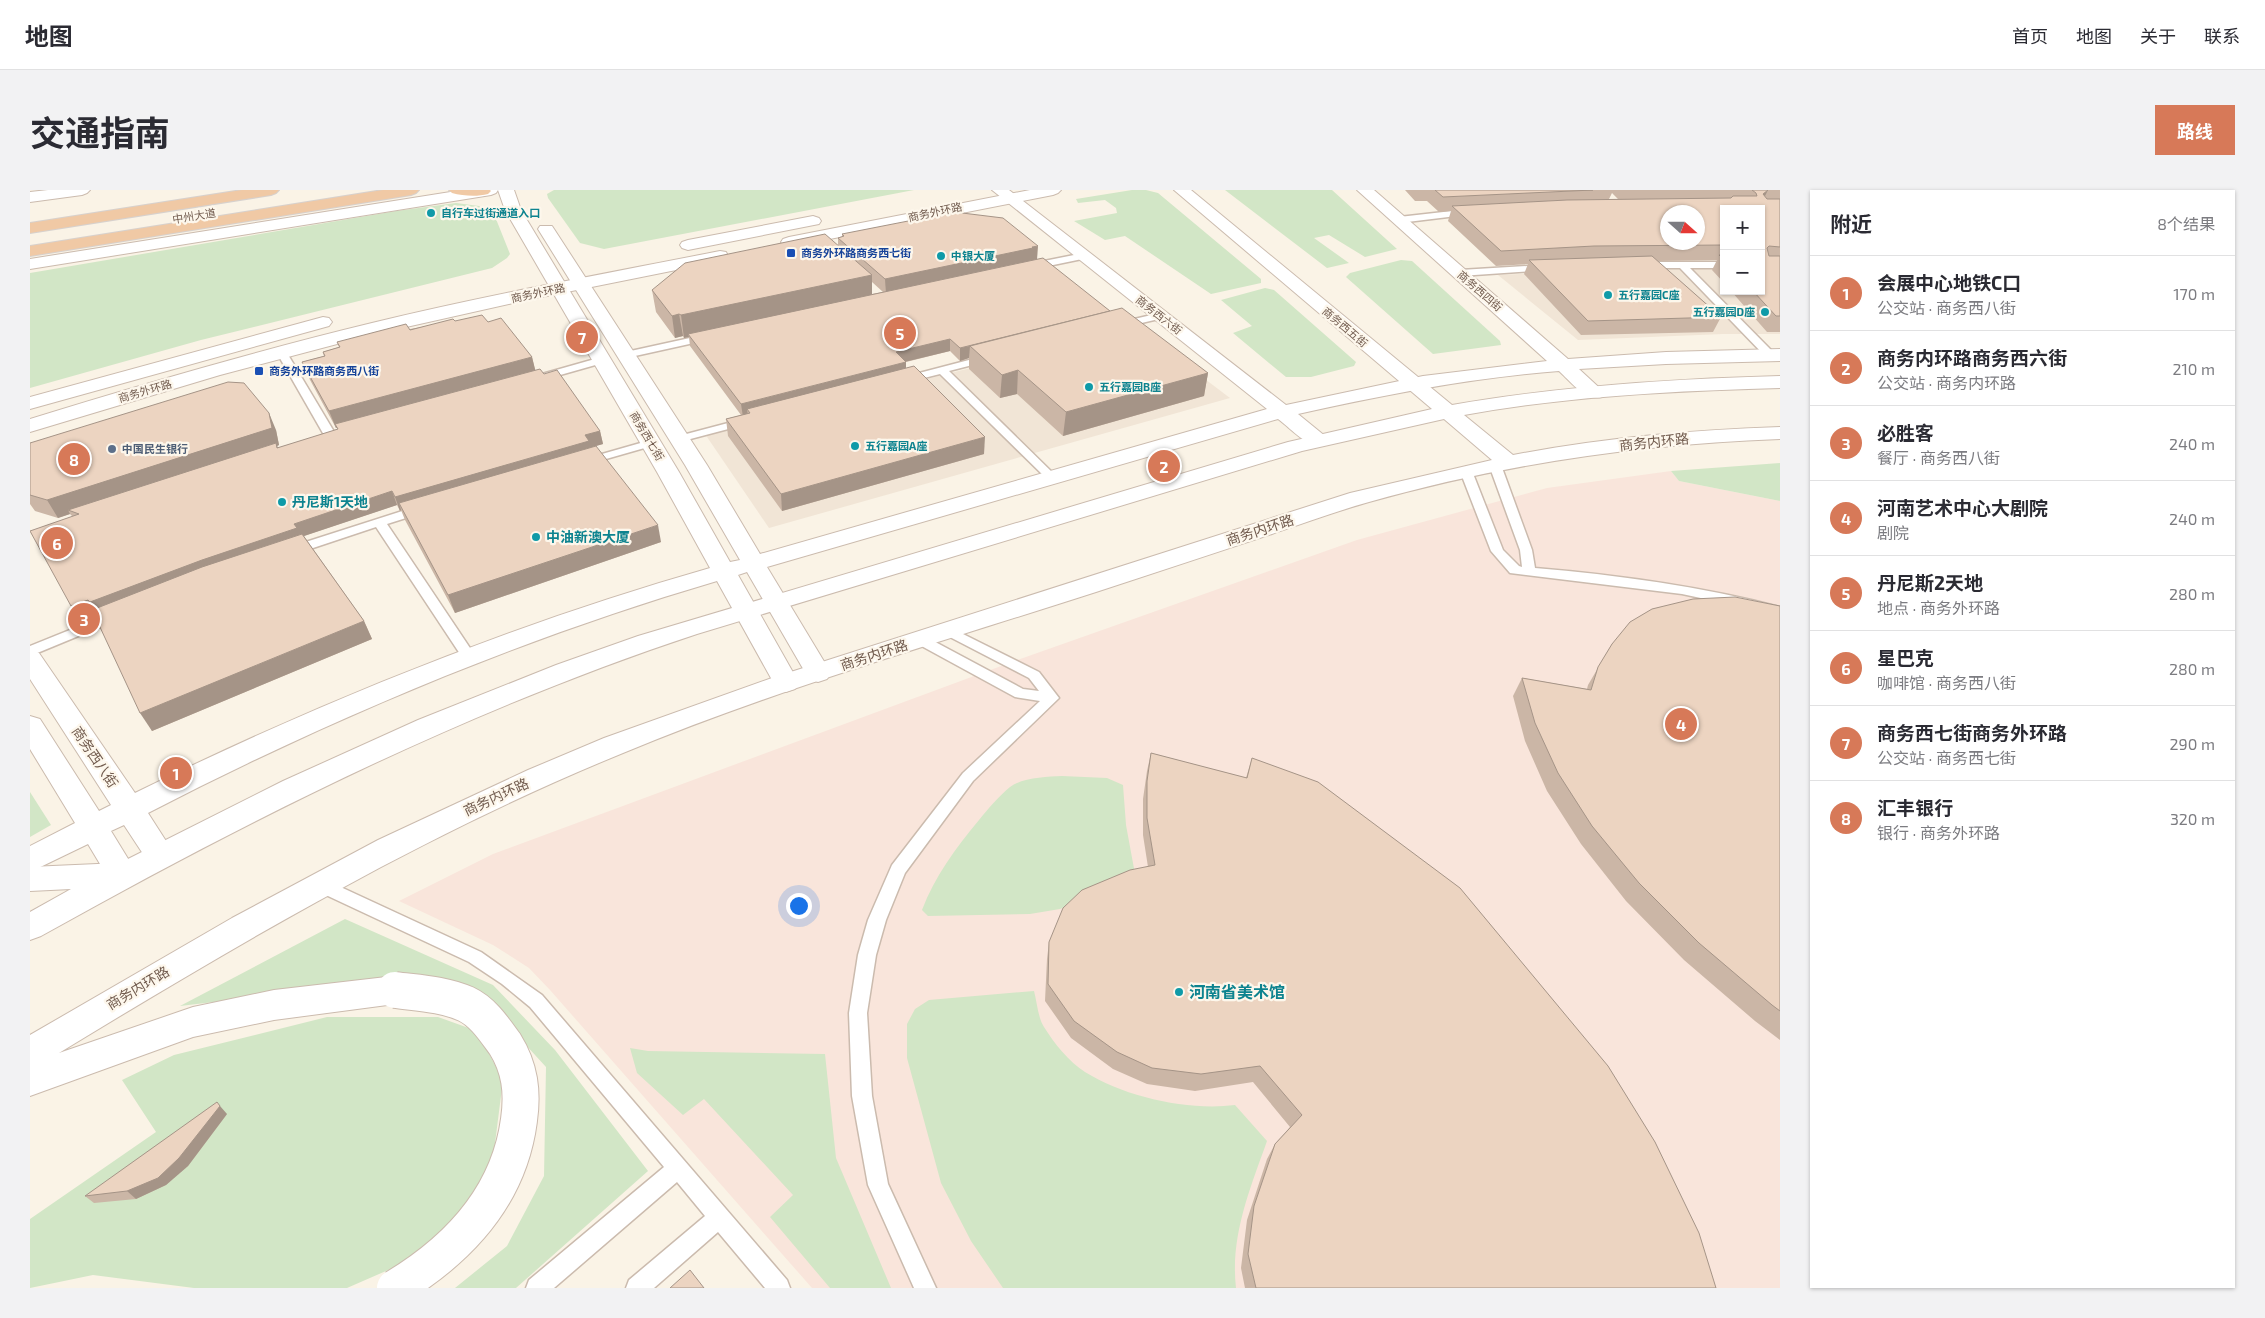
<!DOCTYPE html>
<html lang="zh">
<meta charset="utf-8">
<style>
body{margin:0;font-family:"Exo 2","Noto Sans SC",sans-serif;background:#f2f2f3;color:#2b2b33}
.controls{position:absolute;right:15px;top:15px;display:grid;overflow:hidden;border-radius:0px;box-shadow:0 1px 4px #0004}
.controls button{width:45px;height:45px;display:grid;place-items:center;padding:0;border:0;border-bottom:1px solid #e1e1e2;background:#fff;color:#2b2b33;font:25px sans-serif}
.compass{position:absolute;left:1630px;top:15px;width:45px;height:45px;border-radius:50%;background:#fff;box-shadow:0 1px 4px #0004;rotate:111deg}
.you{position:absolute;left:768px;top:715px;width:18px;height:18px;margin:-12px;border:4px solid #fff;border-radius:50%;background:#1a73e8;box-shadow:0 0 0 8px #1a73e833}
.badge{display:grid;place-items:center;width:32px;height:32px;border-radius:50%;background:#d77958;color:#fff;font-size:16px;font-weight:700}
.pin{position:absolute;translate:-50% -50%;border:2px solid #fff;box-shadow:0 1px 5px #0006}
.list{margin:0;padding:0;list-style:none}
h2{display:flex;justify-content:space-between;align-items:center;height:65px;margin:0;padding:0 20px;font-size:21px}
h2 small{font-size:16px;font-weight:400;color:#7c7c81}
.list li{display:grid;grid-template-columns:32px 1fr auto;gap:15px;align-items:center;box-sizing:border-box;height:75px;padding:0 20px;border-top:1px solid #e1e1e2}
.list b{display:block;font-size:19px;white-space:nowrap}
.list p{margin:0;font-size:16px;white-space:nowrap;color:#7c7c81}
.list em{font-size:16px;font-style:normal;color:#7c7c81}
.map{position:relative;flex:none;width:1750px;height:1098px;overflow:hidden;border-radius:0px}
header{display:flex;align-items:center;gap:30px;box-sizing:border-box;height:70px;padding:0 25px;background:#fff;border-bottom:1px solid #e1e1e2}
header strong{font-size:24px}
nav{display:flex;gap:28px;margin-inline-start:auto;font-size:18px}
.intro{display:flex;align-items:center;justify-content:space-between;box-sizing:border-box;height:120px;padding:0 30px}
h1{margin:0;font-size:35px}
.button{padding:12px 22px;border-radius:0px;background:#d77958;color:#fff;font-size:18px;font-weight:700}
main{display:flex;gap:30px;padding:0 30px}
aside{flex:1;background:#fff;border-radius:0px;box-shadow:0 1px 4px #0004}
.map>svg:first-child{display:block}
.residential{fill:#f1e5d6}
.commercial{fill:#f9e5db}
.green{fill:#d2e6c6}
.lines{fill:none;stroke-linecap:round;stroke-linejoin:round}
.service-casing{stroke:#cbbbae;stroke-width:3}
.minor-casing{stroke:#cbbbae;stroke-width:2}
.tertiary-casing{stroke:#cbbbae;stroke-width:2}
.trunk-casing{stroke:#d7d1cd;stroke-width:2}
.service{fill:#fff;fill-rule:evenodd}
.minor{fill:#fff;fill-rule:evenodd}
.tertiary{fill:#fff;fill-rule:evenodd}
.trunk{fill:#f0c9a5;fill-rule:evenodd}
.tertiary-bridge-casing{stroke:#cbbbae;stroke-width:38;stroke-linecap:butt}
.tertiary-bridge{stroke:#fff;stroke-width:36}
.wall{fill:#cbb6a6;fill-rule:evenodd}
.shaded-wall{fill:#a59487}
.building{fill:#ecd4c1;stroke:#a59487;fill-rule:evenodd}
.culture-dot{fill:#0f9aa8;stroke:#fdf7ec;stroke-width:2}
.transit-dot{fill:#1a4fb4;stroke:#fdf7ec;stroke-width:2}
.service-dot{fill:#5c6f8a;stroke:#fdf7ec;stroke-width:2}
.labels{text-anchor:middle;stroke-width:4.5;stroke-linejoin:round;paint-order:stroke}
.far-street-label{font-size:11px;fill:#715b4e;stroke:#fdf7ec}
.far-culture-label{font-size:11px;font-weight:bold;fill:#0d838f;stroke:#fdf7ec;text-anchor:start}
.far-transit-label{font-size:11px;font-weight:bold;fill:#164399;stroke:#fdf7ec;text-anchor:start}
.far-service-label{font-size:11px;font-weight:bold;fill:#4e5e75;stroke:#fdf7ec;text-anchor:start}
.street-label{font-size:14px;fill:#715b4e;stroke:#fdf7ec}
.culture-label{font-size:14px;font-weight:bold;fill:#0d838f;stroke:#fdf7ec;text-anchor:start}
.near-culture-label{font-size:16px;font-weight:bold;fill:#0d838f;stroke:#fdf7ec;text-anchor:start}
</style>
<header>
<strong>地图</strong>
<nav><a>首页</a><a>地图</a><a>关于</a><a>联系</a></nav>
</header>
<div class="intro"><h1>交通指南</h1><a class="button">路线</a></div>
<main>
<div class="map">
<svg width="1750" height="1098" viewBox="0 0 1750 1098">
<rect width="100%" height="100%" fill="#faf3e6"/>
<!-- residential -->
<g class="residential">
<polygon points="1621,78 1694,78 1694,101 1731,101 1750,80 1750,144 1693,144 1548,150 1468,85"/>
<polygon points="1106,137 1200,208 739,338 675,244"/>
</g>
<!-- commercial -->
<polygon class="commercial" points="1641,281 1649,291 1750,311 1750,1098 782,1098 520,800 499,778 463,755 369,711 463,664 982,472 1327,350 1517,298"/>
<!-- green -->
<g class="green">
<polygon points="524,0 884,0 574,59 550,53 518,8 517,4"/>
<polygon points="1102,0 1116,0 1128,3 1231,89 1231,93 1181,104 1095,46 1075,50 1044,31 1087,23 1086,18 1075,10 1048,13 1046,9"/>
<polygon points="1195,0 1302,0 1367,59 1335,67 1299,45 1284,48 1319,73 1297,78"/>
<polygon points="426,13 449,16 464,24 480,64 477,68 462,78 171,150 0,198 0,83 366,21"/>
<polygon points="1371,70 1382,71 1470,151 1471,155 1403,164 1316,87 1320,83"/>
<polygon points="1235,98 1244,100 1326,172 1324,176 1281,187 1256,187 1203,143 1222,136 1191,110"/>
<polygon points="1750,273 1750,311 1649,291 1641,281"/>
<path d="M1032 586 1077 588 1093 595 1096 635 1105 684 1030 719 1000 724 898 726 892 720C905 686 925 659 949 630 958 619 969 606 980 597 994 587 1016 587 1032 586Z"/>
<polygon points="0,602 21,635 0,647"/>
<polygon points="315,729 463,795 525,860 618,981 486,1098 425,1098 477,1056 514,986 516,877 453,808 235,806 150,816"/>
<path d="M1004 801C1007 812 1008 828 1014 837 1024 853 1039 872 1055 882 1095 907 1158 921 1205 915L1237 951C1220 999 1200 1046 1206 1098H973L941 1051 911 993 877 868V834L885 819 899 810Z"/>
<polygon points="297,827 408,827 447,841 473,890 462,977 430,1029 372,1074 317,1098 164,1098 63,1085 0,1098 0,1029 126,942 92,890 144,865"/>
<polygon points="600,858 618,861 795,864 806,968 861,1098 800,1098 740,1027 763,1005 674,909 653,925 607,883"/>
</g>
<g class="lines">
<defs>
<g id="service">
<polygon points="1440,19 1444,22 1443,24 1369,33 1365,30 1369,27"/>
<polygon points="1054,63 1057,64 1057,68 999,80 994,77 999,74"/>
<polygon points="1694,72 1694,78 1660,78 1744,163 1744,167 1736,167 1650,78 1610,78 1605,75 1610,72"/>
<polygon points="1515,75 1518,76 1518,80 1430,86 1425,83 1430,80"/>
<polygon points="1130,123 1133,124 1133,128 1090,138 1085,135 1087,133"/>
<polygon points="678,144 682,145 682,149 596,168 591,165 596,162"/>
<polygon points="252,160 257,163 306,245 304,247 296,247 294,245 247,163"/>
<polygon points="958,165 963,168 962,170 919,181 1025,285 1027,287 1025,289 1017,289 910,184 874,193 869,190 870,188"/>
<polygon points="572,167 577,170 576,172 509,191 504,188 505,186"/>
<polygon points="717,228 721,229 723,231 721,233 649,252 643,249 645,247"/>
<polygon points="621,250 627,253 625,255 555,275 549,272 551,270"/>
<path d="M1465 272 1471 275 1502 360 1505 378C1588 385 1669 396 1750 417V425L1652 404 1480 383 1461 361 1430 281 1436 277 1442 281 1473 360 1489 376 1492 377 1490 360 1459 275Z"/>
<polygon points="391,315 395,316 397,319 395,322 357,334 444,464 446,467 444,470 434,470 346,337 265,364 261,365 255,361 257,358"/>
<polygon points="87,421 94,425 92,428 0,466 0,456"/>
<polygon points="919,437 1009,482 1029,508 943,591 875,683 856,730 846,765 837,823 842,906 858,994 906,1098 884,1098 838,995 822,906 819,823 828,765 838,730 862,675 933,583 1010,511 985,507 886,453 884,450 886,447 896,447 993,499 1009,501 999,488 914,444 912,441"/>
<polygon points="289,687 451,762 512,805 757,1090 760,1098 735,1098 688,1042 624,1098 596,1098 599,1090 675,1026 647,992 524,1098 496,1098 499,1090 634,977 500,817 472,794 439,772 283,699 281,694 283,689"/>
</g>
<g id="minor">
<polygon points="18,0 60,0 57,3 52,5 0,12 0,2"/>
<path d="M433 0H484L491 20 649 282 700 372 710 370 655 275 508 39 510 36H522L524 39 677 275 730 364 1237 219 962 0H979L1256 215 1393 186 1517 171 1327 0H1344L1538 169 1636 162 1750 159V171L1636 174 1549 179 1575 203 1572 207C1555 211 1541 192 1529 181 1440 188 1354 205 1268 224L1295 246 1298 250 1295 254C1277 259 1262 239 1248 229L737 377 801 483 797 489 788 492 779 489 717 382 708 385 769 493 765 499 756 502 747 499 687 391C490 449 300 529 118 623L145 665 141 673 130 677 119 673 94 635 81 641 108 685 104 694 93 697 82 694 58 654 0 682V656L45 633 0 559V526L10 529 69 621 81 615 0 489V460L9 463 105 603C290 512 481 435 680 378L627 282 475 20 468 0 466 3 461 5 0 79V69Z"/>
</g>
<g id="tertiary">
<polygon points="1000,0 1031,0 1028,3 1023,5 759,57 753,55 751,52 753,49 759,47"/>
<path d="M1144 0H1161L1422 215C1531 196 1640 189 1750 186V198C1644 201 1539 206 1434 225L1483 265C1571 248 1660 240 1750 237V249C1610 254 1474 274 1339 312 1307 321 1274 333 1242 344 1184 363 1125 383 1066 402 908 453 747 499 593 563 395 644 211 752 29 863L163 817 244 800 365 786 377 790 382 800 377 810 365 814 244 830 163 847 0 906V845L202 728 348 650 498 580 574 548 742 488 1320 303 1462 270 1414 229 1272 261 667 444C437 520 222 628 11 746L0 750V722L41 699 0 701V677L90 673 253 591 388 530 526 475 608 446 1258 252 1402 219Z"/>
<polygon points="783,26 789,28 791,31 789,34 658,60 652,58 650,55 652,52 658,50"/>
<path d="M690 61 696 62 698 66 696 70 492 111 345 144 190 185 0 242V229C113 194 227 161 342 133 457 105 574 84 690 61Z"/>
<polygon points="293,127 299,128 302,132 299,136 0,219 0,207"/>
</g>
<g id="trunk">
<polygon points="212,0 249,0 246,3 241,5 0,43 0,33"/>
<polygon points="353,0 389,0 386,3 381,5 0,66 0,56"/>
<path d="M419 0H460L461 1 458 4C447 7 433 6 422 3Z"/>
</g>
</defs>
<!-- service casing -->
<use href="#service" class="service-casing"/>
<!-- minor casing -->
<use href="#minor" class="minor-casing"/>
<!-- tertiary casing -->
<use href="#tertiary" class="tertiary-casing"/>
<!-- trunk casing -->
<use href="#trunk" class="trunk-casing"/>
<!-- service -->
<use href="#service" class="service"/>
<!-- minor -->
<use href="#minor" class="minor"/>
<!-- tertiary -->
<use href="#tertiary" class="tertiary"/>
<!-- trunk -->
<use href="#trunk" class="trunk"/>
<defs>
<path id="tertiary-bridge" d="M365 800C388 803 414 804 436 814 453 822 464 839 475 854 490 878 493 902 489 930 479 1006 428 1060 365 1098"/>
</defs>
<!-- tertiary-bridge casing -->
<use href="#tertiary-bridge" class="tertiary-bridge-casing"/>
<!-- tertiary-bridge -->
<use href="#tertiary-bridge" class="tertiary-bridge"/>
</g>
<!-- wall -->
<g class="wall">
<path d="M1375 0H1750V142H1737L1701 101H1731L1694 19V93L1682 80 1687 70 1627 71 1691 127 1683 142 1551 145 1494 84 1498 74 1466 76 1418 31 1421 21 1409 22 1397 11H1385ZM1582 3 1588 9H1579Z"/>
<path d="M812 44 1007 69 1080 121 1178 183 1174 206 1033 246 987 204 970 208 939 179V168L930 171 920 161 876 172V178L954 264 752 321 698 246 696 229 711 225 660 156 659 147 654 148 653 146 645 148 626 122 622 100 808 55V48L812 47ZM842 92 853 102 842 104Z"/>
<polygon points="425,131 458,132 502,167 505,180 514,184 570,241 573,254 561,257 631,352 425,423 375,330 371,320 370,321 367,315 274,346 334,431 342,449 122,541 64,425 50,430 42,326 40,324 28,328 5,321 0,314 0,253 246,240 249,255 247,256 248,258 307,240 307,238 306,238 279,188 272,172 294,166 293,162 309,157 307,152"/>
<polygon points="1750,416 1750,850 1725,831 1654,770 1596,711 1551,654 1517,601 1495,551 1483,506 1492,488 1557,499 1558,495 1582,454"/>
<polygon points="1121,563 1216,588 1222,568 1686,1098 1215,1098 1211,1078 1217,1030 1237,969 1245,954 1260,937 1223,892 1165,901 1117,894 1083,879 1041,848 1015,811 1017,769 1019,752 1118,677 1113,645 1113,609 1117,581"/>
<polygon points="197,924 158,976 136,995 106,1009 64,1013 55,1006"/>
</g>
<!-- shaded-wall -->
<g class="shaded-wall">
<polygon points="1738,0 1731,14 1733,4"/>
<polygon points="1008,56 1007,70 856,104 855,89"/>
<polygon points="842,85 842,107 658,144 659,147 654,148 651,125"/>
<polygon points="649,124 653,146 645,148 642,126"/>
<polygon points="920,149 920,161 866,174 866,162"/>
<polygon points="940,156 939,168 930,171 930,158"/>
<polygon points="502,167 506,183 305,234 307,238 306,238 299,221"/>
<polygon points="876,172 876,185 720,223 717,219 718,226 713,227 711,214"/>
<polygon points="988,180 987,204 970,208 972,185"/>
<polygon points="1178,183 1174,206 1033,246 1036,222"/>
<polygon points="239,223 246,240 249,255 247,256 252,266 38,320 40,324 28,328 17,310"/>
<polygon points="570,241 573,254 369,313 371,320 370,321 365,307 555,245"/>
<polygon points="955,247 954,264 752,321 751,304"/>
<polygon points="362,301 367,315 271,347 50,430 41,416 264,334"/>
<polygon points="628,335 631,352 425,423 418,405"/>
<polygon points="334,431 342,449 122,541 110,523"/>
<polygon points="190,916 197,924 158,976 136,995 106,1009 97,1001"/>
</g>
<!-- building -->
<g class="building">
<polygon points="1405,0 1563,0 1413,7"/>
<path d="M1722 0H1738L1733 4 1737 9H1750V57L1739 56 1737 58 1739 66H1750V126H1746L1723 101H1731V19H1694V55L1564 56 1471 61 1422 16 1537 10 1701 8 1703 6H1727L1726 3ZM1638 22H1668V52H1638Z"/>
<polygon points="924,22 973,28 1008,56 1002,57 1003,58 855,89 808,48 814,46 812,44"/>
<polygon points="795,44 842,85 651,125 649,124 642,126 622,100 655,73"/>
<polygon points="1689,65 1694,65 1694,70"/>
<polygon points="1622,66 1691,127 1558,131 1499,70"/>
<polygon points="1013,68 1080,121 930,158 920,149 866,162 876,172 711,214 658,144"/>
<polygon points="1092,118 1178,183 1036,222 988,180 972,185 940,156"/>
<polygon points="452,125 458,132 471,128 502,167 299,221 272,172 295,166 293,162 310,157 307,152 376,134 380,140 423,129 425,131"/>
<polygon points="884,176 955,247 751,304 696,229 720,223 717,219"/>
<polygon points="510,179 514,184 527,180 570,241 555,245 559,251 365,307 362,301 264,334 267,338 172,370 60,412 58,410 41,416 0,341 49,324 38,320 246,253 247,258 308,239 305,234"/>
<polygon points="198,192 214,193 239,223 242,238 17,310 0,305 0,253"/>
<polygon points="566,256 628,335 418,405 369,313"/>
<polygon points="272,344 334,431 110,523 62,420 172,377"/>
<polygon points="1705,407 1750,416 1750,821 1742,815 1669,753 1609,693 1562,636 1528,583 1505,533 1492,488 1561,500 1568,477 1582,454 1600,432 1622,419 1663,409"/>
<polygon points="1121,563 1217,588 1222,568 1288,592 1430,698 1578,876 1625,952 1669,1043 1686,1098 1226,1098 1218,1064 1224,1016 1245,954 1272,925 1230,876 1171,884 1122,878 1087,862 1044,831 1018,794 1019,752 1033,718 1052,700 1100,680 1125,675 1117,628 1117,591"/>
<polygon points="187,912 190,916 149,968 128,988 97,1001 55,1006"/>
<polygon points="660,1080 674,1098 640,1098"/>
</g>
<!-- markers -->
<g class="culture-dot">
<circle cx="401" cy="23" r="5"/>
<circle cx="911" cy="66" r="5"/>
<circle cx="1578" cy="105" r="5"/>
<circle cx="1735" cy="122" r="5"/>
<circle cx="1059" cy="197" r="5"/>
<circle cx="825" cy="256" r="5"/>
<circle cx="252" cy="312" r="5"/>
<circle cx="506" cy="347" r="5"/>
<circle cx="1149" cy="802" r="5"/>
</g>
<g class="transit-dot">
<rect x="756" y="58" width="10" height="10" rx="2.5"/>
<rect x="224" y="176" width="10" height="10" rx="2.5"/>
</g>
<circle class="service-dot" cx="82" cy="259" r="5"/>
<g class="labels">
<!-- far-street labels -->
<g class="far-street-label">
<text transform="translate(905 22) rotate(-12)" y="4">商务外环路</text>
<text transform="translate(164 26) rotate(-9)" y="4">中州大道</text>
<text transform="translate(1450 101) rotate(41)" y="4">商务西四街</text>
<text transform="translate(508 103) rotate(-12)" y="4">商务外环路</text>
<text transform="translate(1129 125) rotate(38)" y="4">商务西六街</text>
<text transform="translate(1315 137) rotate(40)" y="4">商务西五街</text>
<text transform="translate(115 201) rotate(-16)" y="4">商务外环路</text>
<text transform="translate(617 246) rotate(59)" y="4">商务西七街</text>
</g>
<!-- far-culture labels -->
<g class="far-culture-label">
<text x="411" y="27">自行车过街通道入口</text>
<text x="921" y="70">中银大厦</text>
<text x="1588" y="109">五行嘉园C座</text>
<text x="1725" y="126" text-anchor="end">五行嘉园D座</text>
<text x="1069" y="201">五行嘉园B座</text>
<text x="835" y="260">五行嘉园A座</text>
</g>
<!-- far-transit labels -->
<g class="far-transit-label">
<text x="771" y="67">商务外环路商务西七街</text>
<text x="239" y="185">商务外环路商务西八街</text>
</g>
<!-- far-service labels -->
<g class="far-service-label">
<text x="92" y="263">中国民生银行</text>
</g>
<!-- street labels -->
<g class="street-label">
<text transform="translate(1624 252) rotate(-6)" y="5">商务内环路</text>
<text transform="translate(1230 340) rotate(-18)" y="5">商务内环路</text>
<text transform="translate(844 465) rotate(-18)" y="5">商务内环路</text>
<text transform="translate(65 567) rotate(56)" y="5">商务西八街</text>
<text transform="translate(466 607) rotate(-25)" y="5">商务内环路</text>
<text transform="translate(108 798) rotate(-31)" y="5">商务内环路</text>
</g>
<!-- culture labels -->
<g class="culture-label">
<text x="262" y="317">丹尼斯1天地</text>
<text x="516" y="352">中油新澳大厦</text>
</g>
<!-- near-culture labels -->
<g class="near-culture-label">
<text x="1159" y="808">河南省美术馆</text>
</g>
</g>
</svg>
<div class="controls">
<button>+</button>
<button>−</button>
</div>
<svg class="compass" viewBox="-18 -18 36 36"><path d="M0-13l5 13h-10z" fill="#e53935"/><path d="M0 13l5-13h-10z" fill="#7c7c81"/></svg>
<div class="you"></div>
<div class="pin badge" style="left:146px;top:583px">1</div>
<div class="pin badge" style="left:1134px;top:276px">2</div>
<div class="pin badge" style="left:54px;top:429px">3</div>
<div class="pin badge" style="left:1651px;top:534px">4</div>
<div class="pin badge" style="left:870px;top:143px">5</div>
<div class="pin badge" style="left:27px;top:353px">6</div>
<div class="pin badge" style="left:552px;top:147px">7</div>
<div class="pin badge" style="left:44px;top:269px">8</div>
</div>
<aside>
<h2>附近<small>8个结果</small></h2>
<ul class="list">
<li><span class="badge">1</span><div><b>会展中心地铁C口</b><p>公交站 · 商务西八街</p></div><em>170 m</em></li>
<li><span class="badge">2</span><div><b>商务内环路商务西六街</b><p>公交站 · 商务内环路</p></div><em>210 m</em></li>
<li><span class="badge">3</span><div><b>必胜客</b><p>餐厅 · 商务西八街</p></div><em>240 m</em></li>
<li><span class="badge">4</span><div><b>河南艺术中心大剧院</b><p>剧院</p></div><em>240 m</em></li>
<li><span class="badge">5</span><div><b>丹尼斯2天地</b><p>地点 · 商务外环路</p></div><em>280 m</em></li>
<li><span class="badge">6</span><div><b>星巴克</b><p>咖啡馆 · 商务西八街</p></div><em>280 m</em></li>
<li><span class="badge">7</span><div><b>商务西七街商务外环路</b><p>公交站 · 商务西七街</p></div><em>290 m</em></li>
<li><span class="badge">8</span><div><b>汇丰银行</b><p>银行 · 商务外环路</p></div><em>320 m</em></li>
</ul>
</aside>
</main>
